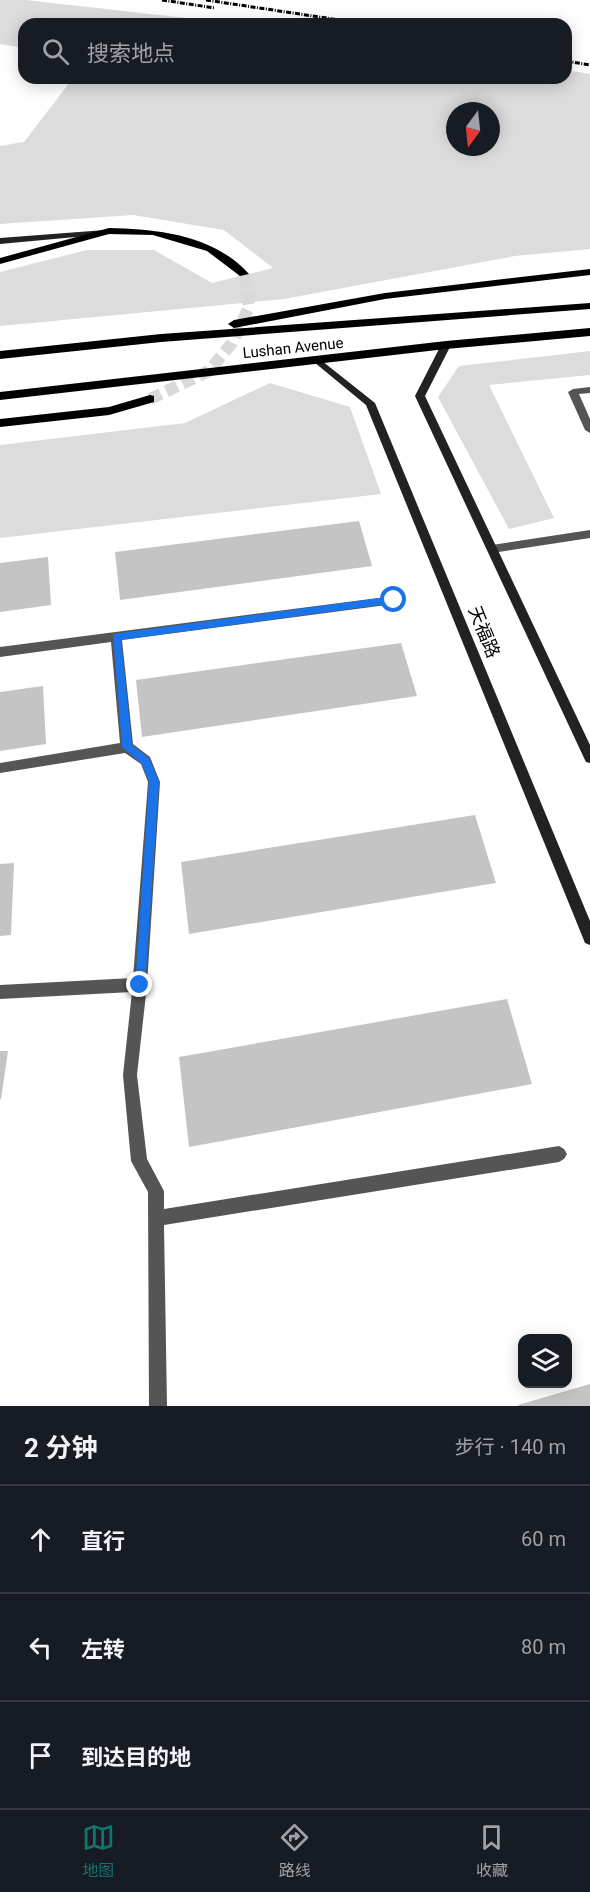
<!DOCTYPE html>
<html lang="zh">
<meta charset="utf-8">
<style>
body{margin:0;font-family:Roboto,"Noto Sans SC",sans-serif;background:#20242c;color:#f1f3f6}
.controls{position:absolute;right:18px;bottom:18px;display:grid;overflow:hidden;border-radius:12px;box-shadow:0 3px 15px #0003}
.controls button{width:54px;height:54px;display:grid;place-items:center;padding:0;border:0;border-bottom:2px solid #363941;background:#171b24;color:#f1f3f6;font:30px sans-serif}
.compass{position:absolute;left:446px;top:102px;width:54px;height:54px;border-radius:50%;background:#171b24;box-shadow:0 3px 15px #0003;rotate:195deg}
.stop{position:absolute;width:18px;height:18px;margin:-14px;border:4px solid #1a73e8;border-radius:50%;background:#fff}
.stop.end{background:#1a73e8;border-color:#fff;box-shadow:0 2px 6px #0008}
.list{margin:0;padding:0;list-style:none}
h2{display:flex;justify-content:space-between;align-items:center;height:78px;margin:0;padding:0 24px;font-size:26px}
h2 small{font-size:20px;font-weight:400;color:#9ea1a6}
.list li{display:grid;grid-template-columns:39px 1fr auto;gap:18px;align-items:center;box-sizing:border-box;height:108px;padding:0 24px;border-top:2px solid #363941}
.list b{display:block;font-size:22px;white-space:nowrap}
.list em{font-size:20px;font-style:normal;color:#9ea1a6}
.icon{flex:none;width:33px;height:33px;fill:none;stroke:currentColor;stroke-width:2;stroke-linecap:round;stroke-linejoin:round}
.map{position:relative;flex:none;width:590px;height:1406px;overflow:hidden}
.search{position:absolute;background:#171b24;box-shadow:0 3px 15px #0003;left:18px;right:18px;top:18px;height:66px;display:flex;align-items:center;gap:15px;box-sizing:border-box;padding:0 21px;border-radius:18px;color:#9ea1a6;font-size:22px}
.sheet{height:402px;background:#171b24}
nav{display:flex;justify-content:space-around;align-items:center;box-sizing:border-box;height:84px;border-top:2px solid #363941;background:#171b24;font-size:16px;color:#9ea1a6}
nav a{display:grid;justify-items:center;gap:3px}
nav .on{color:#0f766e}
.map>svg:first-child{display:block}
.green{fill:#dcdcdc;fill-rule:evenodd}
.building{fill:#c4c4c4}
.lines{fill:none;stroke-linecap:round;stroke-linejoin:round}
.primary-tunnel{stroke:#d9d9d9;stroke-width:12;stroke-dasharray:12 6;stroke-linecap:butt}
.lane{fill:#555;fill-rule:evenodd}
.street{fill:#555;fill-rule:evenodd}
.secondary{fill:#222;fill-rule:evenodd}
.primary{fill:#000;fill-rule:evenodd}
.rail{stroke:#000;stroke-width:3;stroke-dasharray:5 1.5 1 1.5;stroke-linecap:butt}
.route{fill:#1a73e8}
.labels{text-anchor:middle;stroke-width:5;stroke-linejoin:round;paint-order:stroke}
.far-street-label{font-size:15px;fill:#000;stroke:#fff}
.street-label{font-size:18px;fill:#000;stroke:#fff}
</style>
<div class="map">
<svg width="590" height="1406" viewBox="0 0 590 1406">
<rect width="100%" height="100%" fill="#fff"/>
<!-- green -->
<g class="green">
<polygon points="0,0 26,0 239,24 24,24 24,48 0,44"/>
<path d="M566 70 590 74V249L515 256 284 299 0 326V272L87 250H154L212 283 273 268 224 230 133 215 0 224V146L24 142 73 78H566ZM455 111H491V147H455Z"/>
<polygon points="590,351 590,375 489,385 554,518 509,529 438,397 459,366"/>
<polygon points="270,383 350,407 381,494 0,538 0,445 185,423"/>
</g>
<!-- building -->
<g class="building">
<polygon points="359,521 372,566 120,600 115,552"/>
<polygon points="48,557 51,605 0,612 0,563"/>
<polygon points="401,643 417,696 142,737 136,680"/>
<polygon points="43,686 46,744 0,751 0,692"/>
<polygon points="475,815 496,883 189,934 181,862"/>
<polygon points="14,863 11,935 0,936 0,864"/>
<polygon points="507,999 532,1084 189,1147 179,1057"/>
<polygon points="0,1051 8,1051 1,1099 0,1099"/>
<polygon points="590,1384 590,1406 518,1406 518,1405"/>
</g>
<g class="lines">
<!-- primary-tunnel -->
<polyline class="primary-tunnel" points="150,399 209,371 232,343 249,307 244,274"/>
<!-- lane -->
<polygon class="lane" points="394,596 400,600 394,604 122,640 133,744 150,757 160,782 147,985 137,1075 147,1159 164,1191 164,1209 559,1146 564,1149 567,1154 564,1159 559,1162 164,1225 167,1406 149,1406 148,1192 131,1161 123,1075 132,992 0,999 0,985 133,978 148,782 141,764 125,753 0,773 0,763 120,743 111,642 0,657 0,647"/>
<!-- street -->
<g class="street">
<polygon points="590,387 590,393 579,394 590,419 590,433 585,430 568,392 573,389"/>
<polygon points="590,530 590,538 492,553 487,549 492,545"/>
</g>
<!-- secondary -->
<g class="secondary">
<polygon points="105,230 108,230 108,234 0,244 0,238"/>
<polygon points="446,342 451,345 425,396 590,745 590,763 586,762 584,758 415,396 441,345"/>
<polygon points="317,357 375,403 590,921 590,945 585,943 583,938 366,405 314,362 314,358"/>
</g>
<!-- primary -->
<g class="primary">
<path d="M109 228C158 229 214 235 249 274L240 276 207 251 153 235 109 234 0 264V258Z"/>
<polygon points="590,269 590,275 385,299 234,328 228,324 234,320 385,293"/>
<polygon points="590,303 590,309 161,342 0,359 0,351 161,334"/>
<polygon points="590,328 590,336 446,349 0,400 0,392 446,341"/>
<polygon points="150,395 154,396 154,402 109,415 0,427 0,419 109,407"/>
</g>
<!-- rail -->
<g class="rail">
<polyline points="162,0 215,8"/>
<polyline points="206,0 366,24"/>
<polyline points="566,61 590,65"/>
</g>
</g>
<!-- route -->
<polygon class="route" points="394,596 399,600 394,603 121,640 132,745 149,758 159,782 145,985 144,989 135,989 149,782 142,764 122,747 113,634"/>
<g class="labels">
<!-- far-street labels -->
<g class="far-street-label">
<text transform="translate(293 348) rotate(-6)" y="5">Lushan Avenue</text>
</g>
<!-- street labels -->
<g class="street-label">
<text transform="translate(484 632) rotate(68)" y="6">天福路</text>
</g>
</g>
</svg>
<div class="controls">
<button><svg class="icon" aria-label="layers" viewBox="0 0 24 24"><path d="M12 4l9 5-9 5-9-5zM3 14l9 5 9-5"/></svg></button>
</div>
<svg class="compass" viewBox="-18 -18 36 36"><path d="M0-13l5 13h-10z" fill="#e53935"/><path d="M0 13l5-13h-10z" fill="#9ea1a6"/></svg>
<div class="stop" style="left:394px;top:600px"></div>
<div class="stop end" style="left:140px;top:985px"></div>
<div class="search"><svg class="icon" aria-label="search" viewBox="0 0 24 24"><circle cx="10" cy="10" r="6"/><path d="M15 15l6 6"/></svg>搜索地点</div>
</div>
<section class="sheet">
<h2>2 分钟<small>步行 · 140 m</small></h2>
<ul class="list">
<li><svg class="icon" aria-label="ahead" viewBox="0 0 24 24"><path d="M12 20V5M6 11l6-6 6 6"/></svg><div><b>直行</b></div><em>60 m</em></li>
<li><svg class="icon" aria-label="left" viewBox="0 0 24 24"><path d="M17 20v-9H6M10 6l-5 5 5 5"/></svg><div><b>左转</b></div><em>80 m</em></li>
<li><svg class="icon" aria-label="arrive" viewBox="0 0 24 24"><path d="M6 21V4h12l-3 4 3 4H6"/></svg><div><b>到达目的地</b></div></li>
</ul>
</section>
<nav>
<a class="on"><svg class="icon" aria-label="map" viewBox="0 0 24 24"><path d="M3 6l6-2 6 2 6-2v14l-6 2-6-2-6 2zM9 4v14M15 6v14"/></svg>地图</a>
<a><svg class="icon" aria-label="directions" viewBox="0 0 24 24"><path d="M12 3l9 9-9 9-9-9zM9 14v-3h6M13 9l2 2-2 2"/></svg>路线</a>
<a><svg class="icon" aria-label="saved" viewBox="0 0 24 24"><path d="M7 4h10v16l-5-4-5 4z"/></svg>收藏</a>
</nav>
